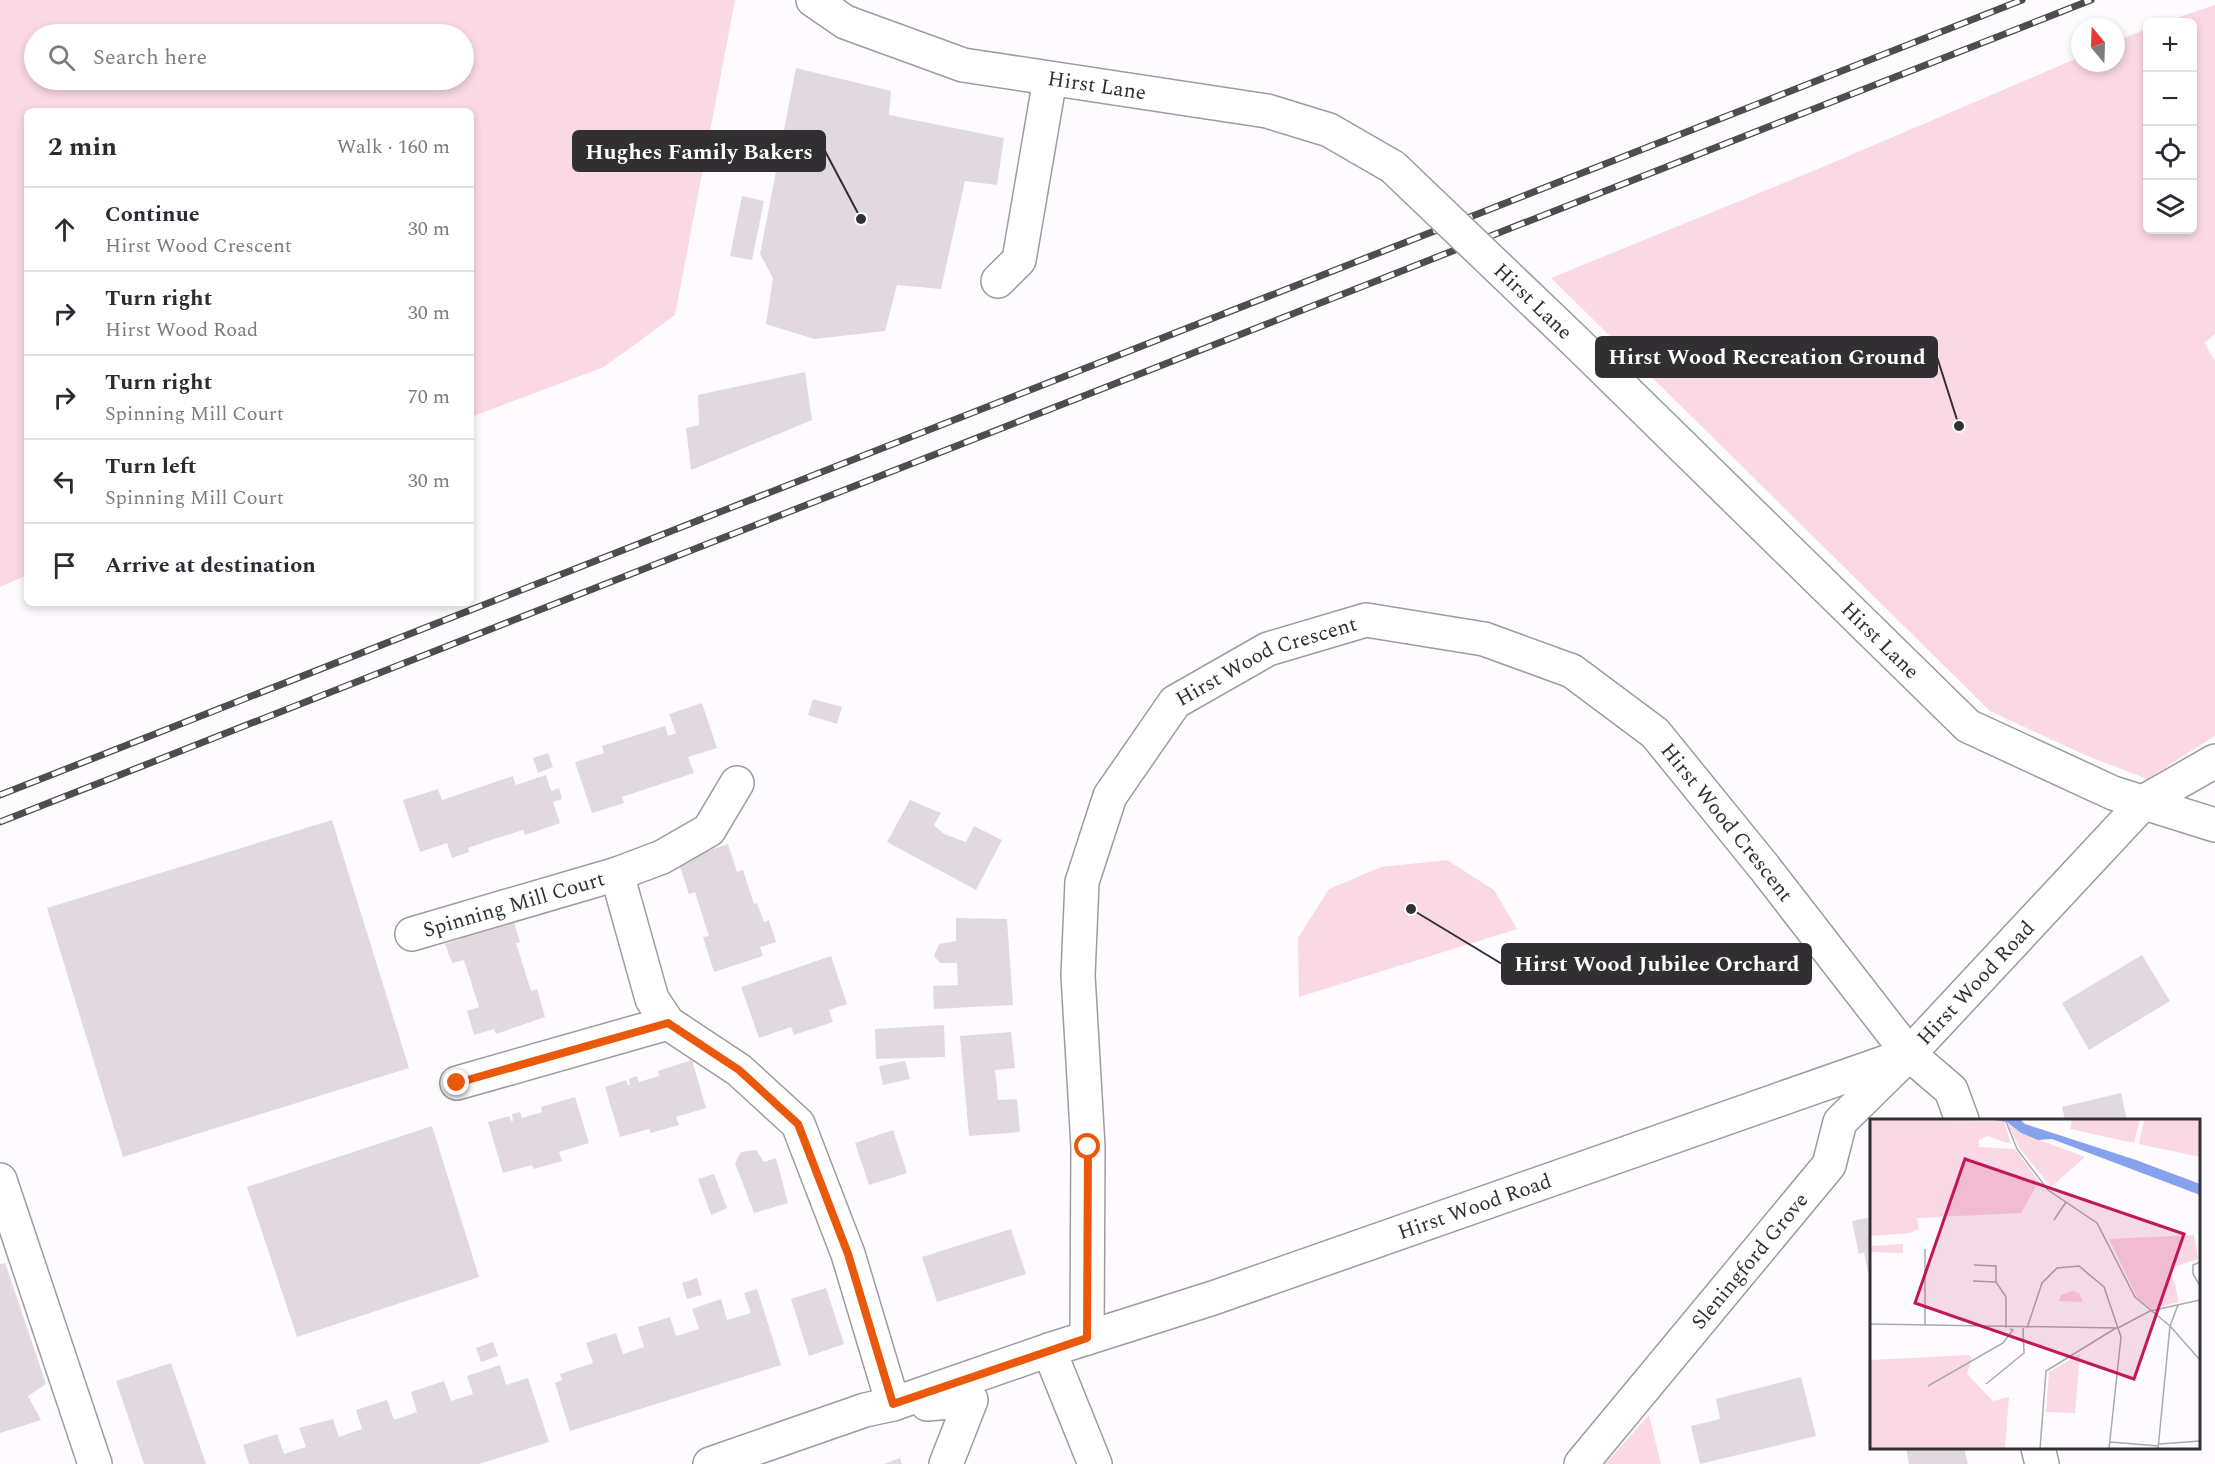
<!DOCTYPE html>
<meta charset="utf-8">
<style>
body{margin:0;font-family:Spectral,serif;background:#f2f2f3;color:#2b2b33}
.controls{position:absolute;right:18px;top:18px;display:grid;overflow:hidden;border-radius:9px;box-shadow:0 3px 9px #0003}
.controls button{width:54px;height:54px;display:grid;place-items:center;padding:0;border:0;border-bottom:2px solid #e1e1e2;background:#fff;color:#2b2b33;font:30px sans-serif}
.compass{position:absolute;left:2071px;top:18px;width:54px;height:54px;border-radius:50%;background:#fff;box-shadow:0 3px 9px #0003;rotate:341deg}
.stop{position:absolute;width:18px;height:18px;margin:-14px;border:4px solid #ea580c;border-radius:50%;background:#fff}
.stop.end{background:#ea580c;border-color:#fff;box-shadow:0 2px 6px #0008}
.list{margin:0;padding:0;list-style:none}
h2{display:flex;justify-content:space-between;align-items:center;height:78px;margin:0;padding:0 24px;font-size:26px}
h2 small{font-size:20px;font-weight:400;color:#7c7c81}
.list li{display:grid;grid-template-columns:39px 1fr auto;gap:18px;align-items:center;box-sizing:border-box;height:84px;padding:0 24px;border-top:2px solid #e1e1e2}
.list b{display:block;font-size:22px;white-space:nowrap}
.list p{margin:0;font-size:20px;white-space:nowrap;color:#7c7c81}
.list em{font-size:20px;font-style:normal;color:#7c7c81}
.icon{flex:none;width:33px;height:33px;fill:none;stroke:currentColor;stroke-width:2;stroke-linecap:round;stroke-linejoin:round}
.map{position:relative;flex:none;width:2215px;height:1464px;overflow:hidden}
.search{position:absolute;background:#fff;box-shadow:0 3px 9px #0003;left:24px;top:24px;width:450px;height:66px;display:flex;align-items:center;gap:15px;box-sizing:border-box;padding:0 21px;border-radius:33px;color:#7c7c81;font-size:22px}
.panel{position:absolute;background:#fff;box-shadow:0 3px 9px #0003;left:24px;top:108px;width:450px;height:498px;border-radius:9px}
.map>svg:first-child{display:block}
.green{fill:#fad9e5;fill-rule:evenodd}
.building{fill:#e1d9df}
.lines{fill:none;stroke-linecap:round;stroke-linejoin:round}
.minor-casing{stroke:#9f9aa2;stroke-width:36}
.minor{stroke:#fff;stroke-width:33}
.rail-casing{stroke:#4e4c4f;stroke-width:7}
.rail{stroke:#fff;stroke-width:4.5;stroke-dasharray:14;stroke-linecap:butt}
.minor-bridge-casing{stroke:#9f9aa2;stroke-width:36;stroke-linecap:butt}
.minor-bridge{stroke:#fff;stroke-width:33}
.route{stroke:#ea580c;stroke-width:8}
.labels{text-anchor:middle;stroke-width:4.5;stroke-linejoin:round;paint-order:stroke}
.street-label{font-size:21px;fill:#312f32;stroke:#fff}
.inset-road{fill:none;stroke:#aba9ac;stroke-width:1.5}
.view{fill:#c2185b;fill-opacity:0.15;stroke:#c2185b;stroke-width:3}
.inset-edge{fill:none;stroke:#312f32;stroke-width:3}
.leader{fill:none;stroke:#312f32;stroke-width:2}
.callout-dot{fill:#312f32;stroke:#fff;stroke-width:2}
.callout{fill:#312f32;stroke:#312f32;stroke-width:2}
.callout-label{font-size:22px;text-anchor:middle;font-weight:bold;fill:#fff}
</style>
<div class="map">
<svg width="2215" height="1464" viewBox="0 0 2215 1464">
<rect width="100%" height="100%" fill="#fdfbfe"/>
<!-- green -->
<g class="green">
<path d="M0 0H735L675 315 604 367 471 417V111H27V575L0 587ZM34 34H464V80H34Z"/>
<polygon points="2215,5 2215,334 2204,343 2215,361 2215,736 2147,779 2085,755 1990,711 1551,278 1818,169 2080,57 2080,63 2116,63 2116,41 2147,29 2148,230 2192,230 2192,22 2165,22"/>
<polygon points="1447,860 1494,890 1517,929 1299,997 1298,938 1329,889 1381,867"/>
<polygon points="1649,1415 1661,1464 1605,1464"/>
</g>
<!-- building -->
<g class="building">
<polygon points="796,68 891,91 889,115 1004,138 997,185 965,181 941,289 897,285 885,331 814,339 766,324 773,278 760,254"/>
<polygon points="742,196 764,201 752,260 730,256"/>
<polygon points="805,372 812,420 691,470 686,428 699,425 698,395"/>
<polygon points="813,699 842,707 837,724 808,715"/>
<polygon points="702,703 717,748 688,757 694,773 622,797 624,803 592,813 575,762 604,753 602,746 665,726 668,736 676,733 669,714"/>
<polygon points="548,753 553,767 538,773 533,758"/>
<polygon points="546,775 551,791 559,788 562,799 553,802 560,823 525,835 523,830 491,840 468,848 469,852 452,858 447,843 420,852 403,800 438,789 442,800 513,776 516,785"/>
<polygon points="910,800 941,813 934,825 944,834 966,842 974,826 1002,840 976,890 887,842"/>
<polygon points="332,820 409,1068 123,1157 47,908"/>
<polygon points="728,844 737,872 743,870 754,904 757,903 764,922 769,920 776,942 760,947 763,956 714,972 703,937 709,936 704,921 695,892 689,894 678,861"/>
<polygon points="512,916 520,942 516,943 531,991 537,989 545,1017 496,1034 494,1029 474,1035 467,1011 479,1007 464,960 452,963 445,944 463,938 462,933"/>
<polygon points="956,918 1007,919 1013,1005 934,1009 933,986 958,985 957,963 940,963 934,956 939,944 956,941"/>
<polygon points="2142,955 2170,1001 2089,1050 2062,1003"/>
<polygon points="831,956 847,1004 829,1010 833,1022 794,1035 791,1027 759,1038 741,987"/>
<polygon points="944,1025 945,1057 876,1059 875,1029"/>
<polygon points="1011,1032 1015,1068 995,1070 997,1088 998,1100 1017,1099 1020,1132 969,1136 960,1036"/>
<polygon points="692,1060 706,1108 676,1117 679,1125 651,1133 649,1129 620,1137 605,1087 626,1080 628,1085 630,1085 629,1079 637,1076 639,1082 659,1076 658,1071"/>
<polygon points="905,1061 910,1079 883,1085 879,1066"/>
<polygon points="2121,1093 2127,1120 2065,1120 2062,1107"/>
<polygon points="575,1097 589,1143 559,1152 562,1161 534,1169 532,1165 503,1173 488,1122 509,1116 511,1121 513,1121 512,1114 520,1112 522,1118 542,1112 541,1107"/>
<polygon points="432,1126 479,1277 297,1337 247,1187"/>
<polygon points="893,1130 907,1173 869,1185 855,1143"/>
<polygon points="756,1150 764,1162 776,1158 788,1203 754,1213 735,1163 741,1152"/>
<polygon points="714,1174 727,1208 711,1215 698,1179"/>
<polygon points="1872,1217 1872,1272 1868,1273 1864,1252 1859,1254 1852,1221"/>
<polygon points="1011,1229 1026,1274 937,1302 922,1257"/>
<polygon points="5,1263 46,1384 28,1396 41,1420 0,1433 0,1264"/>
<polygon points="697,1278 702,1295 687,1299 682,1283"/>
<polygon points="826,1288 844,1344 809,1356 791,1299"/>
<polygon points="757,1289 781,1365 570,1431 555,1383 562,1380 560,1374 593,1363 586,1343 616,1333 623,1354 644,1347 638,1327 670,1317 676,1336 699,1329 692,1309 721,1299 727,1320 751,1313 744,1293"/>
<polygon points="493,1342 498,1356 481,1362 476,1348"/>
<polygon points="171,1363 206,1464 144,1464 116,1381"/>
<polygon points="500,1365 506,1385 528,1378 549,1442 479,1464 249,1464 243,1445 277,1434 284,1454 306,1447 299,1428 333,1419 339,1437 347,1434 362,1429 356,1410 387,1400 394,1420 417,1412 411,1392 444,1381 451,1401 473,1394 467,1376"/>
<polygon points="1801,1377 1816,1436 1700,1464 1691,1426 1720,1419 1716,1399"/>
<polygon points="1906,1448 1964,1448 1968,1464 1909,1464"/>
<polygon points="900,1458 902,1464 884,1464"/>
</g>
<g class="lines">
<defs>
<g id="minor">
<path id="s1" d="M813 0 845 22 963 65 1267 111 1329 130 1393 167"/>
<polyline points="998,281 1019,260 1050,79"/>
<path id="s2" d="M1576 342 1968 726 2113 793 2215 825"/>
<polyline points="617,874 662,857 709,830 737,783"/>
<path id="s3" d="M412 934 617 874 652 999 668 1023 739 1070 798 1124 848 1254 893 1404"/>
<polyline points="457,1083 668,1023"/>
<polyline points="0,1180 95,1464"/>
<path id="s4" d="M1087 1338 1088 1147 1078 975 1082 882 1110 796 1175 702 1268 649 1366 620 1484 639 1572 671 1655 733 1764 867 1909 1054 1951 1090 1962 1120"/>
<polyline points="1049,1350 1095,1464"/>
<polyline points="927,1404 971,1400 946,1464"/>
<polyline points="2038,1448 2042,1464"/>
<path id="s5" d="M710 1464 865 1410 893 1404 1049 1350 1213 1298 1909 1054 2145 801 2215 761"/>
<path id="s6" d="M1581 1464 1829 1165 1840 1122 1901 1062"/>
</g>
</defs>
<!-- minor casing -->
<use href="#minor" class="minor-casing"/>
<!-- minor -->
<use href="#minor" class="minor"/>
<defs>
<g id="rail">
<polyline points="0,795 2022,0"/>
<polyline points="0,822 2091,0"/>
</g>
</defs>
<!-- rail casing -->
<use href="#rail" class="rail-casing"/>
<!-- rail -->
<use href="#rail" class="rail"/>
<defs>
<g id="minor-bridge">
<path id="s7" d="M1393 167 1576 342"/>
</g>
</defs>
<!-- minor-bridge casing -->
<use href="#minor-bridge" class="minor-bridge-casing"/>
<!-- minor-bridge -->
<use href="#minor-bridge" class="minor-bridge"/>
</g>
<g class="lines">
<!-- route -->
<polyline class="route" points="457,1083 668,1023 739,1070 798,1124 848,1254 893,1404 1087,1338 1088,1147"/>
</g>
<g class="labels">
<!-- street labels -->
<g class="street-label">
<text dy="7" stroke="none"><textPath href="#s1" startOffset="300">Hirst Lane</textPath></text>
<text dy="7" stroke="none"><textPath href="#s7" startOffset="194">Hirst Lane</textPath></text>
<text dy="7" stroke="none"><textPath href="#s2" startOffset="426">Hirst Lane</textPath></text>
<text dy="7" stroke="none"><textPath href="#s4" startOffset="762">Hirst Wood Crescent</textPath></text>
<text dy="7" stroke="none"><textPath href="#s4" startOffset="1302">Hirst Wood Crescent</textPath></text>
<text dy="7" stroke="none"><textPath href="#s3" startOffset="106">Spinning Mill Court</textPath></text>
<text dy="7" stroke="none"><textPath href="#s5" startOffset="1365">Hirst Wood Road</textPath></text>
<text dy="7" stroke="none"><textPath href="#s5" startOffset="807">Hirst Wood Road</textPath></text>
<text dy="7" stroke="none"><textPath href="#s6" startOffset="264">Sleningford Grove</textPath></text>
</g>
</g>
<!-- overview -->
<g transform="translate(1870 1119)">
<rect width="330" height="330" fill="#fdfbfe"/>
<path d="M0 0 134 2 141 25 117 17 109 21V28L145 30 169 62 151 94 47 99 49 110 40 114 0 117ZM202 0H270L264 24 200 10ZM274 0H330V38L269 25ZM137 3 151 14 215 38 181 68 149 29ZM324 116 328 140 301 149 309 183 281 190 267 178 239 120ZM33 125V134L0 133V127ZM202 172 209 174 213 183 189 182 191 176ZM210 235 205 294 176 293 179 253ZM99 236 102 238 97 255 123 282 139 278 135 330H0V241Z" fill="#fad9e5"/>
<path d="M117 0H150L155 5 266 41 330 65V76L182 20 168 21 151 14 137 3Z" fill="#87a2ed"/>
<path class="inset-road" d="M135 0 147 30 178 71 227 104 265 178 300 207 330 241M184 101 196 83M330 143 323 146V155L330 167M104 146 126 147V163L136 178V209M103 162 126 163M0 205 248 209 280 192 330 181M55 206V130M157 209 172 164 187 149 209 147 234 168 251 218 239 330M116 265 154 234 153 209M58 267 133 224 143 211 140 210M240 323 289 327M289 325 330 322M170 330 176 252 246 209M288 330 300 207 308 186"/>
<path class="view" d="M95 40 314 115 264 260 45 184Z"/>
<rect width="330" height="330" class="inset-edge"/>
</g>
<!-- callouts -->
<path class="leader" d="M861 219L825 151M1959 426L1937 357M1411 909L1502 964"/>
<g class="callout-dot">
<circle cx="861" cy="219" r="6"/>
<circle cx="1959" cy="426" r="6"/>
<circle cx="1411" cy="909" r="6"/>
</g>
<g class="callout">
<rect x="573" y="131" width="252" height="40" rx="6"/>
<rect x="1596" y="337" width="341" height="40" rx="6"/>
<rect x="1502" y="944" width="309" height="40" rx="6"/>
</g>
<g class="callout-label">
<text x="699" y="159">Hughes Family Bakers</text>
<text x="1767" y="364">Hirst Wood Recreation Ground</text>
<text x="1657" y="971">Hirst Wood Jubilee Orchard</text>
</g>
</svg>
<div class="controls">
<button>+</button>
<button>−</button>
<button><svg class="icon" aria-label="locate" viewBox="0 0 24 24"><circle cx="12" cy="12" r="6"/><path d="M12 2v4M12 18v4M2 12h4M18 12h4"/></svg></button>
<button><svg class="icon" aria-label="layers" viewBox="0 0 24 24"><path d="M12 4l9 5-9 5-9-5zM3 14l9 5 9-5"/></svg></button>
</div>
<svg class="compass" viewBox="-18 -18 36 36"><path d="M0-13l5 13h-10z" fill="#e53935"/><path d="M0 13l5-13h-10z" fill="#7c7c81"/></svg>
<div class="stop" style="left:1088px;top:1147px"></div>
<div class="stop end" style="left:457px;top:1083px"></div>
<div class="search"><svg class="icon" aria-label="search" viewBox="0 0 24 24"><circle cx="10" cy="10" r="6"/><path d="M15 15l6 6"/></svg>Search here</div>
<section class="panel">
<h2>2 min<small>Walk · 160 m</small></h2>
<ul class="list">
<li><svg class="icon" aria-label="ahead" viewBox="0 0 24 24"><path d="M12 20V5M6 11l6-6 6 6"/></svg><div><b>Continue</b><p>Hirst Wood Crescent</p></div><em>30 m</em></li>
<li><svg class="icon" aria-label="right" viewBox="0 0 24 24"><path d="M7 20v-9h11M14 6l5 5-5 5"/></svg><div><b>Turn right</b><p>Hirst Wood Road</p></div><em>30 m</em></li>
<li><svg class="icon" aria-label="right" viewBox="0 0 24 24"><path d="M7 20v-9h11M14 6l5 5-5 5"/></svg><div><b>Turn right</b><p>Spinning Mill Court</p></div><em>70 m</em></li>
<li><svg class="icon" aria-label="left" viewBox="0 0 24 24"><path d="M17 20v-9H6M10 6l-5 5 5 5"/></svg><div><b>Turn left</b><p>Spinning Mill Court</p></div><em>30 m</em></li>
<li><svg class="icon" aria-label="arrive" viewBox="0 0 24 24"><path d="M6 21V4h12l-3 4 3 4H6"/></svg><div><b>Arrive at destination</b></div></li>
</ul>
</section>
</div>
